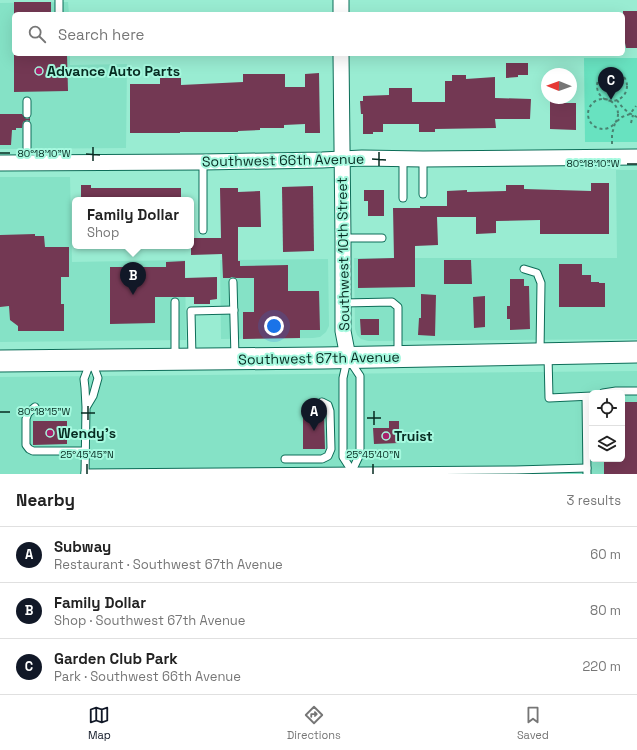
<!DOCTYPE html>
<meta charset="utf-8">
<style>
body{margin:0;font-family:"Space Grotesk",sans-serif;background:#f6f6f6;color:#222}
.controls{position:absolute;right:12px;bottom:12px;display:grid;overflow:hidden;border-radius:6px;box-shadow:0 4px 16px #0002}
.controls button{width:36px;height:36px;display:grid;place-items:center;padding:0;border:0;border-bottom:1px solid #e0e0e0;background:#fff;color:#222;font:20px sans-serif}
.compass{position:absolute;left:541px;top:68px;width:36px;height:36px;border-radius:50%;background:#fff;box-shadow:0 4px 16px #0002;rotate:271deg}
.you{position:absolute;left:274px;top:326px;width:14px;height:14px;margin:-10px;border:3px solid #fff;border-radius:50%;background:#1a73e8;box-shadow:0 0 0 6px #1a73e833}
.badge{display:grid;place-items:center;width:26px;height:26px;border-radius:50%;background:#111827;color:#fff;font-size:13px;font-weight:700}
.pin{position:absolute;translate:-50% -33px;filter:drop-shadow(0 1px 2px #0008)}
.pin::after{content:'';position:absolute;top:21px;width:14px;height:12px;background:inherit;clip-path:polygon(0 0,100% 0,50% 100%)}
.popup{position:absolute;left:72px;top:197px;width:122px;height:52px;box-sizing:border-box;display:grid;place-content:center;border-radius:6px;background:#fff;filter:drop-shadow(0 1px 3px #0005);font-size:13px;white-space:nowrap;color:#767676}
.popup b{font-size:15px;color:#222}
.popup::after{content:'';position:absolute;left:50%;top:100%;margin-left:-8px;border:8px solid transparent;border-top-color:#fff}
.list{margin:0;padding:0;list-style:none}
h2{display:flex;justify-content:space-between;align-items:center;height:52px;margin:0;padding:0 16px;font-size:17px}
h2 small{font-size:13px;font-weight:400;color:#767676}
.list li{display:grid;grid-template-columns:26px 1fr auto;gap:12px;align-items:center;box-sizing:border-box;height:56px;padding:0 16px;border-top:1px solid #e0e0e0}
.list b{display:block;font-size:15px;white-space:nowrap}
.list p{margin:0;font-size:13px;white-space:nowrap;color:#767676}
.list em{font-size:13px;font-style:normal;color:#767676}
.icon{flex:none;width:22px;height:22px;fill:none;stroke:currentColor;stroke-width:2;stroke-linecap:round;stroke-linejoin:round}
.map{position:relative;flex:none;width:637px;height:474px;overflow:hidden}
.search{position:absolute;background:#fff;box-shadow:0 4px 16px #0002;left:12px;right:12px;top:12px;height:44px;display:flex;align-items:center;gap:10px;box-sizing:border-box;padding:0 14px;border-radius:6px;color:#767676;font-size:15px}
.sheet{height:220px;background:#fff}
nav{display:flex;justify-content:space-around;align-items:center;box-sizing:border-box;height:56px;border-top:1px solid #e0e0e0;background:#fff;font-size:11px;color:#767676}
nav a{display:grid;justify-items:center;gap:2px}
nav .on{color:#111827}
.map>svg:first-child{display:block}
.built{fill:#85e2c6;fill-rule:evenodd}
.green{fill:#68e2c0}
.building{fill:#733853}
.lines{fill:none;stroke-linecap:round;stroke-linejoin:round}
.service-casing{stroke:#0d6d58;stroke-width:9}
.minor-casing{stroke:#0d6d58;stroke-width:17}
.secondary-casing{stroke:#0d6d58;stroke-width:23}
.path{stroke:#498371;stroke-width:2;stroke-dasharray:3 3;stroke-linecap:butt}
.service{stroke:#fff;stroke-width:7}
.minor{stroke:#fff;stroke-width:15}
.secondary{stroke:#fff;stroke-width:21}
.ticks{fill:none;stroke:#062b21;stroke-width:1.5}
.poi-dot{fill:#a8226c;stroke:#a6f9df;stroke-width:1.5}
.labels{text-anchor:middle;stroke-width:4;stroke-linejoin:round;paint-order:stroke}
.poi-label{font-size:14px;font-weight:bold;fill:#062b21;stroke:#a6f9df;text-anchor:start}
.street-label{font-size:14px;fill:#062b21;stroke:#a6f9df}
.ticks-label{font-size:10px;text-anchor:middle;fill:#062b21;stroke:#a6f9df;stroke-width:4;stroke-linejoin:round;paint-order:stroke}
</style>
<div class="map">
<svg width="637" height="474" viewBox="0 0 637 474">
<rect width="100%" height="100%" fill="#99ecd2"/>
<!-- built -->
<g class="built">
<polygon points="68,2 69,14 14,14 14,54 70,54 70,65 127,64 126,148 0,149 0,3"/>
<polygon points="616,170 637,170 637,339 368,341 361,339 357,335 355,329 354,258 617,258"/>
<polygon points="0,177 70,177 72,262 185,260 186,340 0,342"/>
<polygon points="328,259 329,326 326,332 320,337 313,338 221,339 220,260"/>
<path d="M637 371V474H0V377ZM592 393H622V459H592Z"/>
</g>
<!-- green -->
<polygon class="green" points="584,58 637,58 637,142 585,142"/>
<!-- building -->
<g class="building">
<rect x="14" y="2" width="37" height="12"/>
<polygon points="623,11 637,11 637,48 626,48 625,43 623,43"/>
<polygon points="14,54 67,54 68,91 14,92"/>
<polygon points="506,63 528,63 528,75 518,75 518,77 506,78"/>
<polygon points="319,73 320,133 305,133 305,124 284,125 284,128 260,128 260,130 238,131 238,132 180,132 180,133 130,133 130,84 160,84 160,78 181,78 181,85 243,82 243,74 285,74 285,87 305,87 305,74"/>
<polygon points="452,75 466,75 466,79 495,77 495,98 531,99 530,119 495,119 496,128 435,129 435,132 419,132 419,124 383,124 383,132 373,132 373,134 363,134 363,114 361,114 360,101 363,101 363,96 389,95 389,88 412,88 412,102 445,102 445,81 452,81"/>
<polygon points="550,98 562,98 562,103 576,103 576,130 550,129"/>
<polygon points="0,114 22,114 25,118 27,119 30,118 30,121 27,120 23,122 22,128 16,128 16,130 12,130 11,145 0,145"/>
<polygon points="591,183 609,183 609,234 540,234 540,220 496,221 496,233 476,234 476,217 437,217 438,245 415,246 415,287 358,288 358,259 394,258 393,208 420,208 420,206 447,206 447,191 467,190 467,192 506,191 506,185 524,185 524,189 591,191"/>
<polygon points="81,185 91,185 91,188 181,188 181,200 81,200"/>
<polygon points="313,186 314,251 283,252 282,187"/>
<polygon points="220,188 238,188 238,192 260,191 261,227 238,227 238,261 240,261 240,266 288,265 288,291 319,291 320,330 300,330 300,338 243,339 243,312 254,312 254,278 236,278 232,277 230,278 223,278 222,254 191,255 191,238 221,238"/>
<polygon points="364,190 384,190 384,216 368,216 368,201 364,201"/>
<polygon points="35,234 35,236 44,236 45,247 69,247 69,277 61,277 61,304 64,304 64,331 18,331 18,326 10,320 9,306 0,307 0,235"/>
<polygon points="444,260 471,260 472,284 444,284"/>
<polygon points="185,261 185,278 217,277 217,299 210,300 210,304 194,304 194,297 155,297 155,323 110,324 110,267 166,267 166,262"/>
<polygon points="559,264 582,264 582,275 591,275 591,282 599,282 599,283 605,283 605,307 559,307"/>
<polygon points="510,279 524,279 524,286 529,286 530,329 510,330 510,319 507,319 507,306 510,306"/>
<polygon points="421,294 436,295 435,336 418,335 419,318 421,318"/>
<polygon points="485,296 485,327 474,328 473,297"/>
<polygon points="360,319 379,319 379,335 361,335"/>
<polygon points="622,402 637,402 637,474 604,474 604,459 622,459"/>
<polygon points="303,414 324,414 325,449 303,449"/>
<polygon points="33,421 67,421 67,444 33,445"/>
<polygon points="389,421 399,421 399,443 374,444 373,428 389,428"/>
</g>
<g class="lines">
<defs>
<g id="service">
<polyline points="59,14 59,0"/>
<polyline points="27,101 27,114"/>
<polyline points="27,125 27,163"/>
<polyline points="423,159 423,194"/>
<polyline points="203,162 203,230"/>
<polyline points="403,198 403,159"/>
<polyline points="343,238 382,238"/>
<polyline points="524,269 537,273 541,283 540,352"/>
<polyline points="233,282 235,357"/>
<polyline points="175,302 175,357"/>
<polyline points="343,303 392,302 398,307 398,356"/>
<polyline points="548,355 549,398 592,396"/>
<polyline points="192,358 191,311 234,310"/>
<polyline points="347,360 343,378 343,457 352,471"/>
<polyline points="350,361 360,376 360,454 352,471"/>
<polyline points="603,393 616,391 637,391"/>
<polyline points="586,397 587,474"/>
<polyline points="87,406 93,396 98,378 92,362"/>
<polyline points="35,407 28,413 26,419 26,445 29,449 33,451 85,451"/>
<polyline points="285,459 322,459 328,456 331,449 330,411 328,405 322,402"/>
<polyline points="85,473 515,470 587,468"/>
<polyline points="85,474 86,407 85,388 84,379 90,363"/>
</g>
<g id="minor">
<polyline points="341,0 341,14"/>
<polyline points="341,54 343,238 343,331 348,357"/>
<polyline points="0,163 203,162 322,160 362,158 423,159 637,157"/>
</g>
<polyline id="secondary" points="0,361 323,358 637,352"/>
</defs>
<!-- service casing -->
<use href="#service" class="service-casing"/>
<!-- minor casing -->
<use href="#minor" class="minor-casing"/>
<!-- secondary casing -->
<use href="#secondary" class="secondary-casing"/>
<!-- path -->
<g class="path">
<circle cx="612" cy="86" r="15"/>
<circle cx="603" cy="114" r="15"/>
<path d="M617 100C622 108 629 114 637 117"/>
<polyline points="631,123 633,115"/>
<polyline points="612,144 612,134 615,123 622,117 630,114 636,106"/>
</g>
<!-- service -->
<use href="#service" class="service"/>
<!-- minor -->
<use href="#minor" class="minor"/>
<!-- secondary -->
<use href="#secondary" class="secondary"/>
</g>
<!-- ticks -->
<path class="ticks" d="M0 153H10M86 154 100 155M372 159 386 160M93 161V147M627 164H637M379 166V152M0 412H10M81 413H95M367 418H381M88 420V406M374 425V411M87 474V464M373 474V464"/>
<!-- markers -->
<g class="poi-dot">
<circle cx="39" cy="71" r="4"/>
<circle cx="50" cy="433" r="4"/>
<circle cx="386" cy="436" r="4"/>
</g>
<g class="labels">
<!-- poi labels -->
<g class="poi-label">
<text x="47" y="76">Advance Auto Parts</text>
<text x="58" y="438">Wendy's</text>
<text x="394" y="441">Truist</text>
</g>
<!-- street labels -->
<g class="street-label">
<text transform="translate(283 160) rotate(-1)" y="5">Southwest 66th Avenue</text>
<text transform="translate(343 254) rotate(-91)" y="5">Southwest 10th Street</text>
<text transform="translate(319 358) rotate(-1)" y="5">Southwest 67th Avenue</text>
</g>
</g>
<g class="ticks-label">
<text x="44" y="157">80°18'10"W</text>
<text x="593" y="167">80°18'10"W</text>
<text x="44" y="415">80°18'15"W</text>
<text x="87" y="458">25°45'45"N</text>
<text x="373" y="458">25°45'40"N</text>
</g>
</svg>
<div class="controls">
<button><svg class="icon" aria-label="locate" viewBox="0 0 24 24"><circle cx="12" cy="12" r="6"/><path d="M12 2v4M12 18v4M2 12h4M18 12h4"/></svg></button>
<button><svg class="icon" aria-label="layers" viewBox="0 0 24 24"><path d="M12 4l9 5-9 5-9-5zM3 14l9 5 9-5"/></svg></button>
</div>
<svg class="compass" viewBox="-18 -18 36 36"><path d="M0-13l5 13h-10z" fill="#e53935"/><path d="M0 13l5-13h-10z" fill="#767676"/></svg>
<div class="you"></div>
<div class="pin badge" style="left:314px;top:431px">A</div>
<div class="pin badge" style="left:133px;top:295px">B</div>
<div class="popup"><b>Family Dollar</b>Shop</div>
<div class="pin badge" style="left:611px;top:100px">C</div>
<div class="search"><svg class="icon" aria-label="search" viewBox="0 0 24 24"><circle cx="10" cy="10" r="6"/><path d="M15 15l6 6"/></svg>Search here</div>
</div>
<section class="sheet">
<h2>Nearby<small>3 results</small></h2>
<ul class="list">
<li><span class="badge">A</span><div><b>Subway</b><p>Restaurant · Southwest 67th Avenue</p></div><em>60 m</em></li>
<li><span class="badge">B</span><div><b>Family Dollar</b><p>Shop · Southwest 67th Avenue</p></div><em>80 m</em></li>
<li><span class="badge">C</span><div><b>Garden Club Park</b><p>Park · Southwest 66th Avenue</p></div><em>220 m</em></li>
</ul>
</section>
<nav>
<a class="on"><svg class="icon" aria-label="map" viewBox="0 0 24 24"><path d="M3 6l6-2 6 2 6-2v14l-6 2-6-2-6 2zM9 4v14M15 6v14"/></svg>Map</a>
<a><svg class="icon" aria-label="directions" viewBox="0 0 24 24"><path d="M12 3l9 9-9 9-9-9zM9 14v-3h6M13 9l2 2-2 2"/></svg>Directions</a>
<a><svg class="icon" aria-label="saved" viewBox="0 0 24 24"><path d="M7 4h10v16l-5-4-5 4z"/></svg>Saved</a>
</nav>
